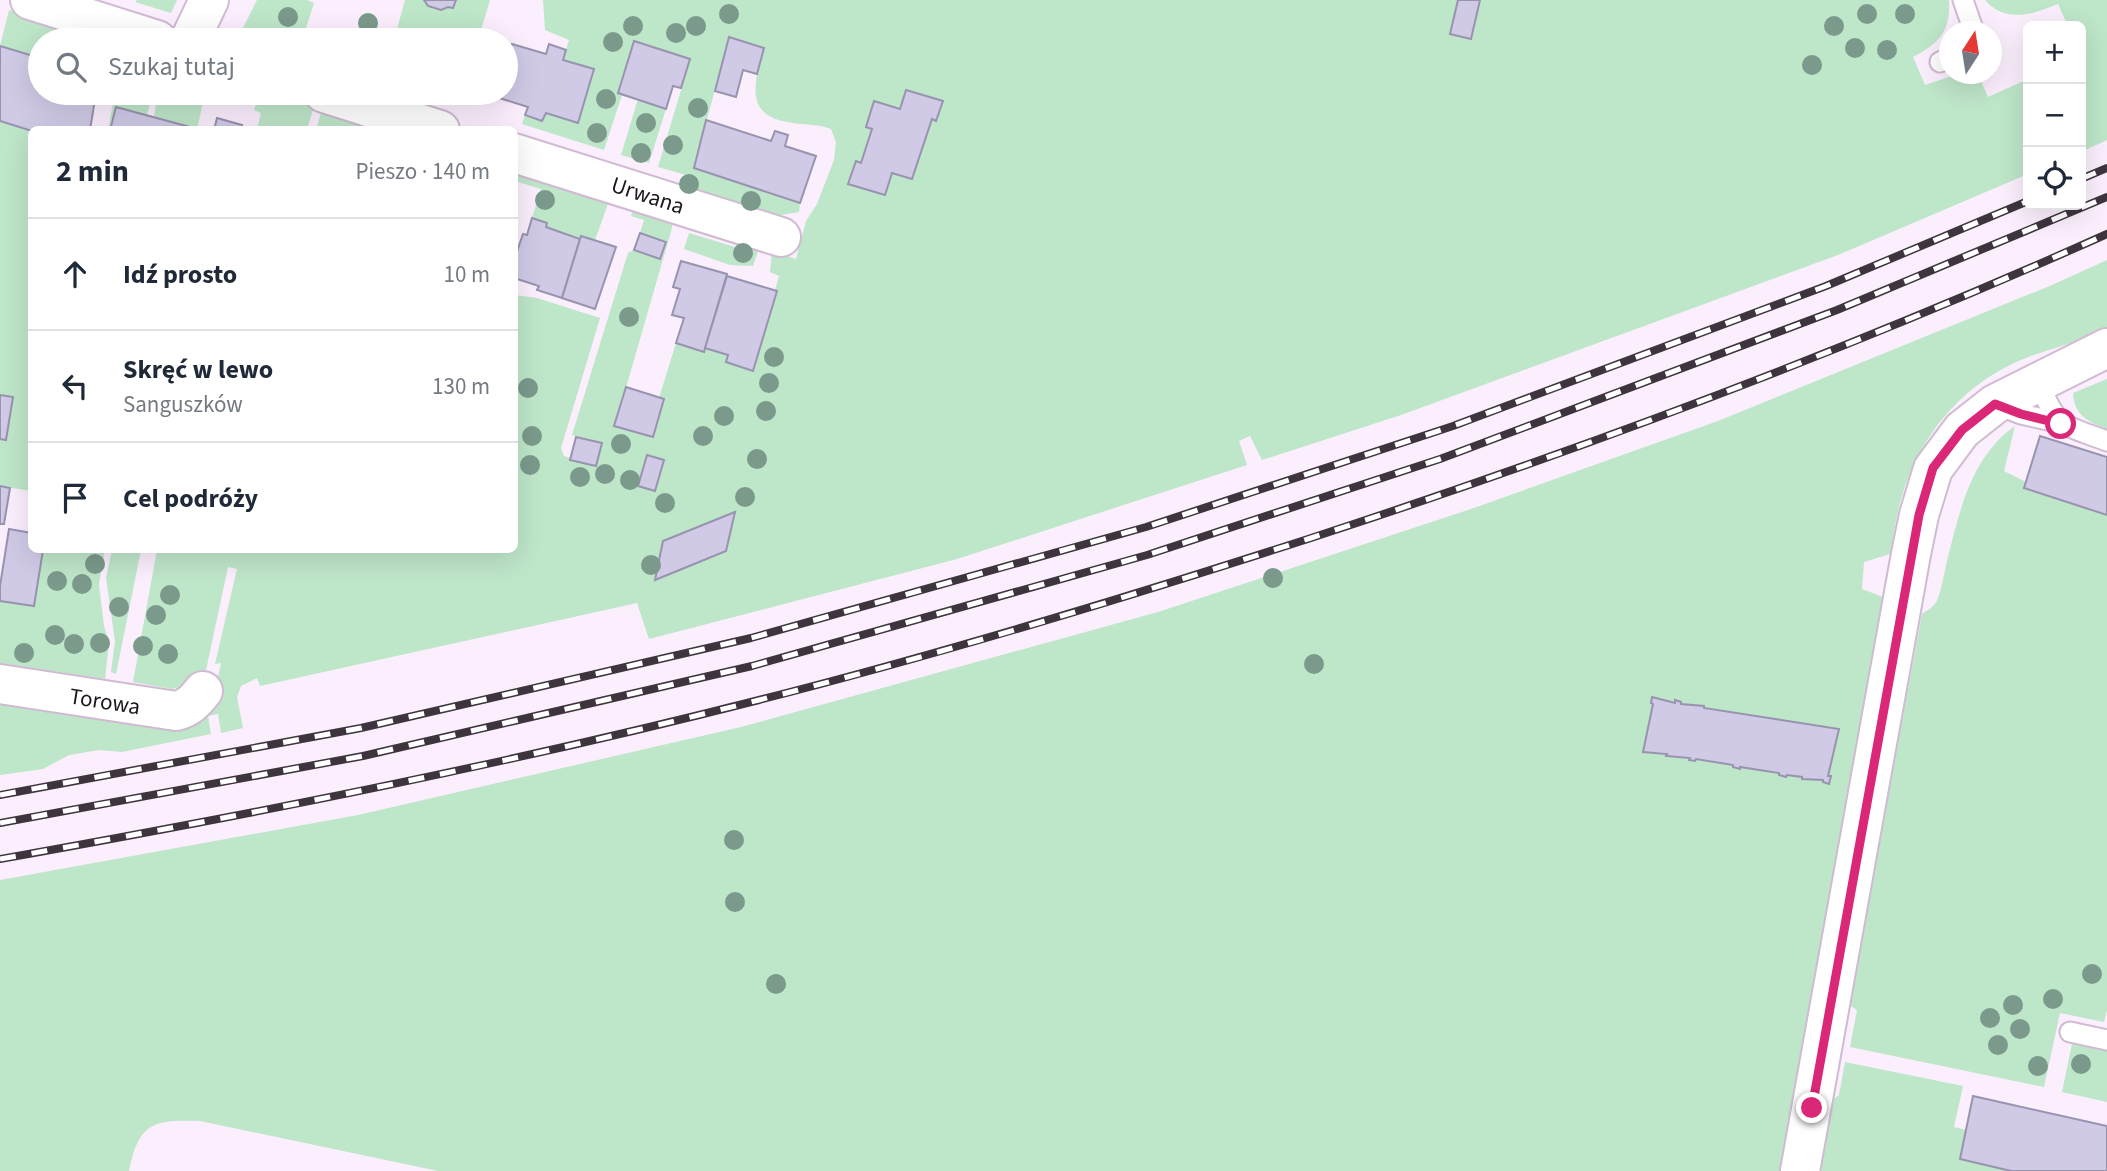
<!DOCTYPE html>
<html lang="pl">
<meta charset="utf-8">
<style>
body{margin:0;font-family:"Source Sans 3",sans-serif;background:#f6f6f7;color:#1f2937}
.controls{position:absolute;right:21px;top:21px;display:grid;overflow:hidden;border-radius:10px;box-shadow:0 7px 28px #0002}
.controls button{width:63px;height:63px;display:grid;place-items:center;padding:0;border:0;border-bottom:2px solid #e0e1e3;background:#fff;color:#1f2937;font:35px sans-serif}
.compass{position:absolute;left:1939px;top:21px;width:63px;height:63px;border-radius:50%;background:#fff;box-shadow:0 7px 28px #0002;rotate:12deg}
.stop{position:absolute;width:21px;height:21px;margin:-16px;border:5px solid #db2777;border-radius:50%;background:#fff}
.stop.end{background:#db2777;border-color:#fff;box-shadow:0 2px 7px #0008}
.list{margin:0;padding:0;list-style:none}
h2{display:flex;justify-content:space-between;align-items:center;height:91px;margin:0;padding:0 28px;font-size:30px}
h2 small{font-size:23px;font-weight:400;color:#747a83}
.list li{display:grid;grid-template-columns:46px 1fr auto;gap:21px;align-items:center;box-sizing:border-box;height:112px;padding:0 28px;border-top:2px solid #e0e1e3}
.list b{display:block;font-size:26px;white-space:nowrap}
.list p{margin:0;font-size:23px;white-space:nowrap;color:#747a83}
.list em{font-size:23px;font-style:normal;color:#747a83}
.icon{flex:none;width:38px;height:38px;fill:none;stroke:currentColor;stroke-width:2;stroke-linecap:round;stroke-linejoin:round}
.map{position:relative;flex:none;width:2107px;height:1171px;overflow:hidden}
.search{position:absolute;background:#fff;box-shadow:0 7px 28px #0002;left:28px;top:28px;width:490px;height:77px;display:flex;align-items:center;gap:18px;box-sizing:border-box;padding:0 24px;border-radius:38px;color:#747a83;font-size:26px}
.panel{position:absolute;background:#fff;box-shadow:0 7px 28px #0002;left:28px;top:126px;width:490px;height:427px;border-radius:10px}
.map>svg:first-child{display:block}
.green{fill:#bee6c9;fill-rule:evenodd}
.building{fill:#d0cae7;stroke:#9893af;stroke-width:2}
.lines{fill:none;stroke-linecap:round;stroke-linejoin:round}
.lane-casing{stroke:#d0bbd2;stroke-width:23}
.street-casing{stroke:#d0bbd2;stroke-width:42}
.lane{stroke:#fff;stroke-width:19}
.street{stroke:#fff;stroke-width:38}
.rail-casing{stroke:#3d343e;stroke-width:8}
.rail{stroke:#fff;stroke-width:5;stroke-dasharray:16;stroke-linecap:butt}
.tree{fill:#7b9a8c}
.route{stroke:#db2777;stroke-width:9}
.labels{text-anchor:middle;stroke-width:6;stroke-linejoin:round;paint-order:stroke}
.street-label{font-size:23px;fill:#1e161f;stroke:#fff}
</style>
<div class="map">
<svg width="2107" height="1171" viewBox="0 0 2107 1171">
<rect width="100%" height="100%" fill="#fbeefd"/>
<!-- green -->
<g class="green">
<polygon points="137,0 177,0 171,13 135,2"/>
<polygon points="257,0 307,0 314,3 304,34 325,40 258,40 240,34"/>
<polygon points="405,0 424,0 428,6 441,10 448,7 453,8 456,0 490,0 478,40 394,40"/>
<path d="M543 0H1458L1451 34 1471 39 1480 0H1949C1951 31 1939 44 1913 57L1925 85 1958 74H1978L1988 97 2028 79V174L1838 255 1401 415 1262 460 1250 436 1239 441 1247 465 957 559 649 639 637 603 260 686 257 678 241 686 237 697 243 728 221 733 218 714 208 716 211 734 122 752 99 750 69 755 43 769 0 775V697L173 724 217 682 221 663 215 664 237 569 228 567 206 670 189 684 172 689 133 682 157 550H514L515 295 537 298 600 318 561 448 564 456 596 466 601 443 572 435 628 253 634 250 660 259 666 242 640 233 644 220 631 216 634 208 672 221V228L615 426 653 437 664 399 659 398 676 343 703 351 705 348 728 355 726 362 753 370 779 276 770 272 772 251 796 259 806 221 817 204 834 160 836 142 831 129C819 124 806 125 793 123 743 117 754 84 764 48L729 37 694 168 800 203 799 212 775 216 682 187 686 175 658 167 690 60 635 42 618 93 622 95 604 150 522 124 525 115 542 121 546 113 578 122 594 70 563 60 569 40 545 30ZM735 512 725 551 655 579 663 541Z"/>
<path d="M1985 0H2107V140L2081 152V26H2068L2058 4C2033 14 2006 24 1985 0Z"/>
<polygon points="9,10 103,40 40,40 40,58 0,46"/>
<polygon points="115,93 153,93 147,115 116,107 108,129"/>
<polygon points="158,93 205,93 197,129 189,129 190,127 154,116"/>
<polygon points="259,93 269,93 314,107 307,129 257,129 261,113 254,110"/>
<polygon points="638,99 666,109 649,163 621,155"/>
<polygon points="322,110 384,130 316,130"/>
<polygon points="0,121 31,131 31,491 0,486 0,439 6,439 13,397 0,395"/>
<polygon points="514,171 609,201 595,240 582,236 580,239 546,227 547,223 532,218 541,189 515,181"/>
<polygon points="689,233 735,247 748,244 759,248 753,266 730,265 684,249"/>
<path d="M2107 260V330C2082 341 2056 347 2031 356 1966 380 1922 431 1902 496 1896 515 1894 535 1890 554L1864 562 1862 589 1883 597 1866 711 1783 1171H438L200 1121C153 1120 139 1122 129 1171H0V880L358 815 741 727 1158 612 1471 509 1718 421 2052 285Z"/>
<path d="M2107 379V429C2088 422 2074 415 2073 393Z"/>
<path d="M2015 426 2004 471 2026 482 2024 489 2107 515V1010L2104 1022 2060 1013 2044 1087 1850 1047 1857 1010 1849 1005 1922 614C1926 611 1932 608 1935 604 1941 596 1945 568 1948 557 1960 509 1972 456 2015 426Z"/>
<polygon points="43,550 105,550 99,584 104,626 109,642 105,679 0,663 0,601 34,606"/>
<polygon points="112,550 141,550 116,674 111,672 115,641 106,578"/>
<polygon points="2072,1044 2107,1051 2107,1102 2062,1092"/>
<polygon points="1845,1062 1963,1086 1954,1127 1966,1130 1960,1159 2011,1171 1819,1171 1831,1101 1839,1095"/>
</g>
<!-- building -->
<g class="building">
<polygon points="424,0 456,0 453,8 448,7 441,10 428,6"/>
<polygon points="1458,0 1480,0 1471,39 1450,34"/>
<polygon points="729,37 764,48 757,74 743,70 736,97 715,91"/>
<polygon points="634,41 690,59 681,88 673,86 666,109 618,93"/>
<polygon points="512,44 546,54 549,44 566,50 563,60 594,69 578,123 546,113 542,121 525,115 528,107 496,97 497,93 506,93 506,65"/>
<polygon points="0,46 40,58 40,93 96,93 90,130 32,131 0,121"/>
<polygon points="906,90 943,101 936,121 932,119 912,179 892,173 885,195 848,184 856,161 861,163 872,129 866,127 874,101 900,109"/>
<polygon points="116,107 190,127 189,130 110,130"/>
<polygon points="217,118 242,125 241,130 214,130"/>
<polygon points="706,120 771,141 775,131 788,135 785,146 816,156 800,203 694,168"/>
<polygon points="532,218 547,223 546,227 580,239 562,298 537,290 539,286 514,278 514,260 523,234 527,235"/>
<polygon points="640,233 666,242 660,259 634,250"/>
<polygon points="581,236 616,247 595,309 562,298"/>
<polygon points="681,261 727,274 704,352 676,343 684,318 672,315 680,289 673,287"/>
<polygon points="727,276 777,291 753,371 726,362 728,355 705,348"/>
<polygon points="626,387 664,399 653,437 614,426"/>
<polygon points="0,395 13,397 6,440 0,439"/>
<polygon points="2040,436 2107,457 2107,515 2024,488"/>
<polygon points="576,437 602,443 596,466 570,460"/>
<polygon points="647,455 664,460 655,491 638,486"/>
<polygon points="0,486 10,488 4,524 0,524"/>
<polygon points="735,512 726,551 655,580 663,541"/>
<polygon points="9,529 32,533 32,550 43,550 34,606 0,601 0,586"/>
<polygon points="1652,697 1675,703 1675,700 1681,702 1681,704 1704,706 1704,708 1839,729 1828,776 1831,776 1829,784 1823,782 1823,780 1802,779 1802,777 1787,775 1786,777 1779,775 1779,773 1740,767 1740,769 1733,767 1733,765 1696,759 1695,761 1689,760 1690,758 1666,756 1667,754 1643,752 1653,704 1651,703"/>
<polygon points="1973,1096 2107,1126 2107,1171 2011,1171 1960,1159"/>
</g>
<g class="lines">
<defs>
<g id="lane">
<polyline points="1963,0 1972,26 1970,32"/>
<polyline points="1940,62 1950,57"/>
<path d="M2039 380C2054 427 2064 425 2107 441"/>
<polyline points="1995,404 2021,414 2061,423"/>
<polyline points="2070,1032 2107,1040"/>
</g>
<g id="street">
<polyline points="30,0 157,40"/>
<polyline points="190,40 209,0"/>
<polyline points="324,93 440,130"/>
<polyline points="514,153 781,237"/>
<path d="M0 684 176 711C189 708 195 701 203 691"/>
<polyline points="1800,1171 1911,554 1919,515 1933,469 1962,430 1995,404 2107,348"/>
</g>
</defs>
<!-- lane casing -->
<use href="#lane" class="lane-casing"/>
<!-- street casing -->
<use href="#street" class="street-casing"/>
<!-- lane -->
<use href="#lane" class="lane"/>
<!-- street -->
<use href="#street" class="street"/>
<defs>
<g id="rail">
<polyline points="2081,179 2107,168"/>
<polyline points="0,795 361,728 751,638 1146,527 1453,426 1826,286 2028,201"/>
<polyline points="0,823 363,756 514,721 752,666 1147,555 1440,459 1837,310 2107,197"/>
<path d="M0 859C254 814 508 764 759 700 945 653 1128 597 1311 538 1581 450 1848 350 2107 234"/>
</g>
</defs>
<!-- rail casing -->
<use href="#rail" class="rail-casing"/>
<!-- rail -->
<use href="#rail" class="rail"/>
</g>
<!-- trees -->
<g class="tree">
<circle cx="729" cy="14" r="10"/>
<circle cx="1867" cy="14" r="10"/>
<circle cx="1905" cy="14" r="10"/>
<circle cx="288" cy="17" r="10"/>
<circle cx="368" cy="23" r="10"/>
<circle cx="633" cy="26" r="10"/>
<circle cx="696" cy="26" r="10"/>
<circle cx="1834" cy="26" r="10"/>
<circle cx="676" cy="33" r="10"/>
<circle cx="613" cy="42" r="10"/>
<circle cx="1855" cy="48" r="10"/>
<circle cx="1887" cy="50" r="10"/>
<circle cx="1812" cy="65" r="10"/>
<circle cx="606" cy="99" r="10"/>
<circle cx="698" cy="108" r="10"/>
<circle cx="646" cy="123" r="10"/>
<circle cx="597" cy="133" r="10"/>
<circle cx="673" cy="145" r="10"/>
<circle cx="641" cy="153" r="10"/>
<circle cx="689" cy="184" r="10"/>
<circle cx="545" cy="200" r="10"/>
<circle cx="751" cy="201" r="10"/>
<circle cx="743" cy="253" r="10"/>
<circle cx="629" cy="317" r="10"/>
<circle cx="774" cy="357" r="10"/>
<circle cx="769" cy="383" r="10"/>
<circle cx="528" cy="388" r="10"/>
<circle cx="766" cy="411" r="10"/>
<circle cx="724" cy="416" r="10"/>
<circle cx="532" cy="436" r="10"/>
<circle cx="703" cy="436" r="10"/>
<circle cx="621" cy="444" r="10"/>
<circle cx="757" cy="459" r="10"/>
<circle cx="530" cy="465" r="10"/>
<circle cx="605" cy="474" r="10"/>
<circle cx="580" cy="477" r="10"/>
<circle cx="630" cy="480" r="10"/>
<circle cx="745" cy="497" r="10"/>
<circle cx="665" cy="503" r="10"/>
<circle cx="95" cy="564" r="10"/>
<circle cx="651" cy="565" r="10"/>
<circle cx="1273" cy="578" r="10"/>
<circle cx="57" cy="581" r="10"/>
<circle cx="82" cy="584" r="10"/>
<circle cx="170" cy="595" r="10"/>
<circle cx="119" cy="607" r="10"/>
<circle cx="156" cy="615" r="10"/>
<circle cx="55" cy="635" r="10"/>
<circle cx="100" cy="643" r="10"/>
<circle cx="74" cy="644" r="10"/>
<circle cx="143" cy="646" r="10"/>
<circle cx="24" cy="653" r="10"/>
<circle cx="168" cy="654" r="10"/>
<circle cx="1314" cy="664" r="10"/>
<circle cx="734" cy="840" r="10"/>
<circle cx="735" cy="902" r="10"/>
<circle cx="2092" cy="974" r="10"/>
<circle cx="776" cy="984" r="10"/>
<circle cx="2053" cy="999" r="10"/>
<circle cx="2013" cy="1005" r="10"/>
<circle cx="1990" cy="1018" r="10"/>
<circle cx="2020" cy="1029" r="10"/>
<circle cx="1998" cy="1045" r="10"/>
<circle cx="2081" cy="1064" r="10"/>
<circle cx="2038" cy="1066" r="10"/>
</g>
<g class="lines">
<!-- route -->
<polyline class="route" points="1812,1108 1919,515 1933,468 1962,430 1995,404 2021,414 2061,424"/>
</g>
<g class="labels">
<!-- street labels -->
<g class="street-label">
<text transform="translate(648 195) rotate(18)" y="8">Urwana</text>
<text transform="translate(105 701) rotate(9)" y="8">Torowa</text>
</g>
</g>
</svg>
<div class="controls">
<button>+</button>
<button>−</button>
<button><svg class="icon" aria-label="locate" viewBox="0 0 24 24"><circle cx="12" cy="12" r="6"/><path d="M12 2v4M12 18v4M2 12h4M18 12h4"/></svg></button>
</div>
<svg class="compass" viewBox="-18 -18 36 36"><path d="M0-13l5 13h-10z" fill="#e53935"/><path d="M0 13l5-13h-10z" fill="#747a83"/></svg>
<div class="stop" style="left:2061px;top:424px"></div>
<div class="stop end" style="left:1812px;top:1108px"></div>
<div class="search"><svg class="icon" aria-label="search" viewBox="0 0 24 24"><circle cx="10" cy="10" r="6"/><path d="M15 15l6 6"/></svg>Szukaj tutaj</div>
<section class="panel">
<h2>2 min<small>Pieszo · 140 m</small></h2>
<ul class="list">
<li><svg class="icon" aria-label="ahead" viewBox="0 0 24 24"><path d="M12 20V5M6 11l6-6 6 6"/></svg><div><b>Idź prosto</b></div><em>10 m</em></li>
<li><svg class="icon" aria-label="left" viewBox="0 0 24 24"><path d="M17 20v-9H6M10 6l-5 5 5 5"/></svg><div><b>Skręć w lewo</b><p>Sanguszków</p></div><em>130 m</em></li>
<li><svg class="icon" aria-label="arrive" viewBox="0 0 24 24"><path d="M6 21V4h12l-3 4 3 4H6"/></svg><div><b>Cel podróży</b></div></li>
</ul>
</section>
</div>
